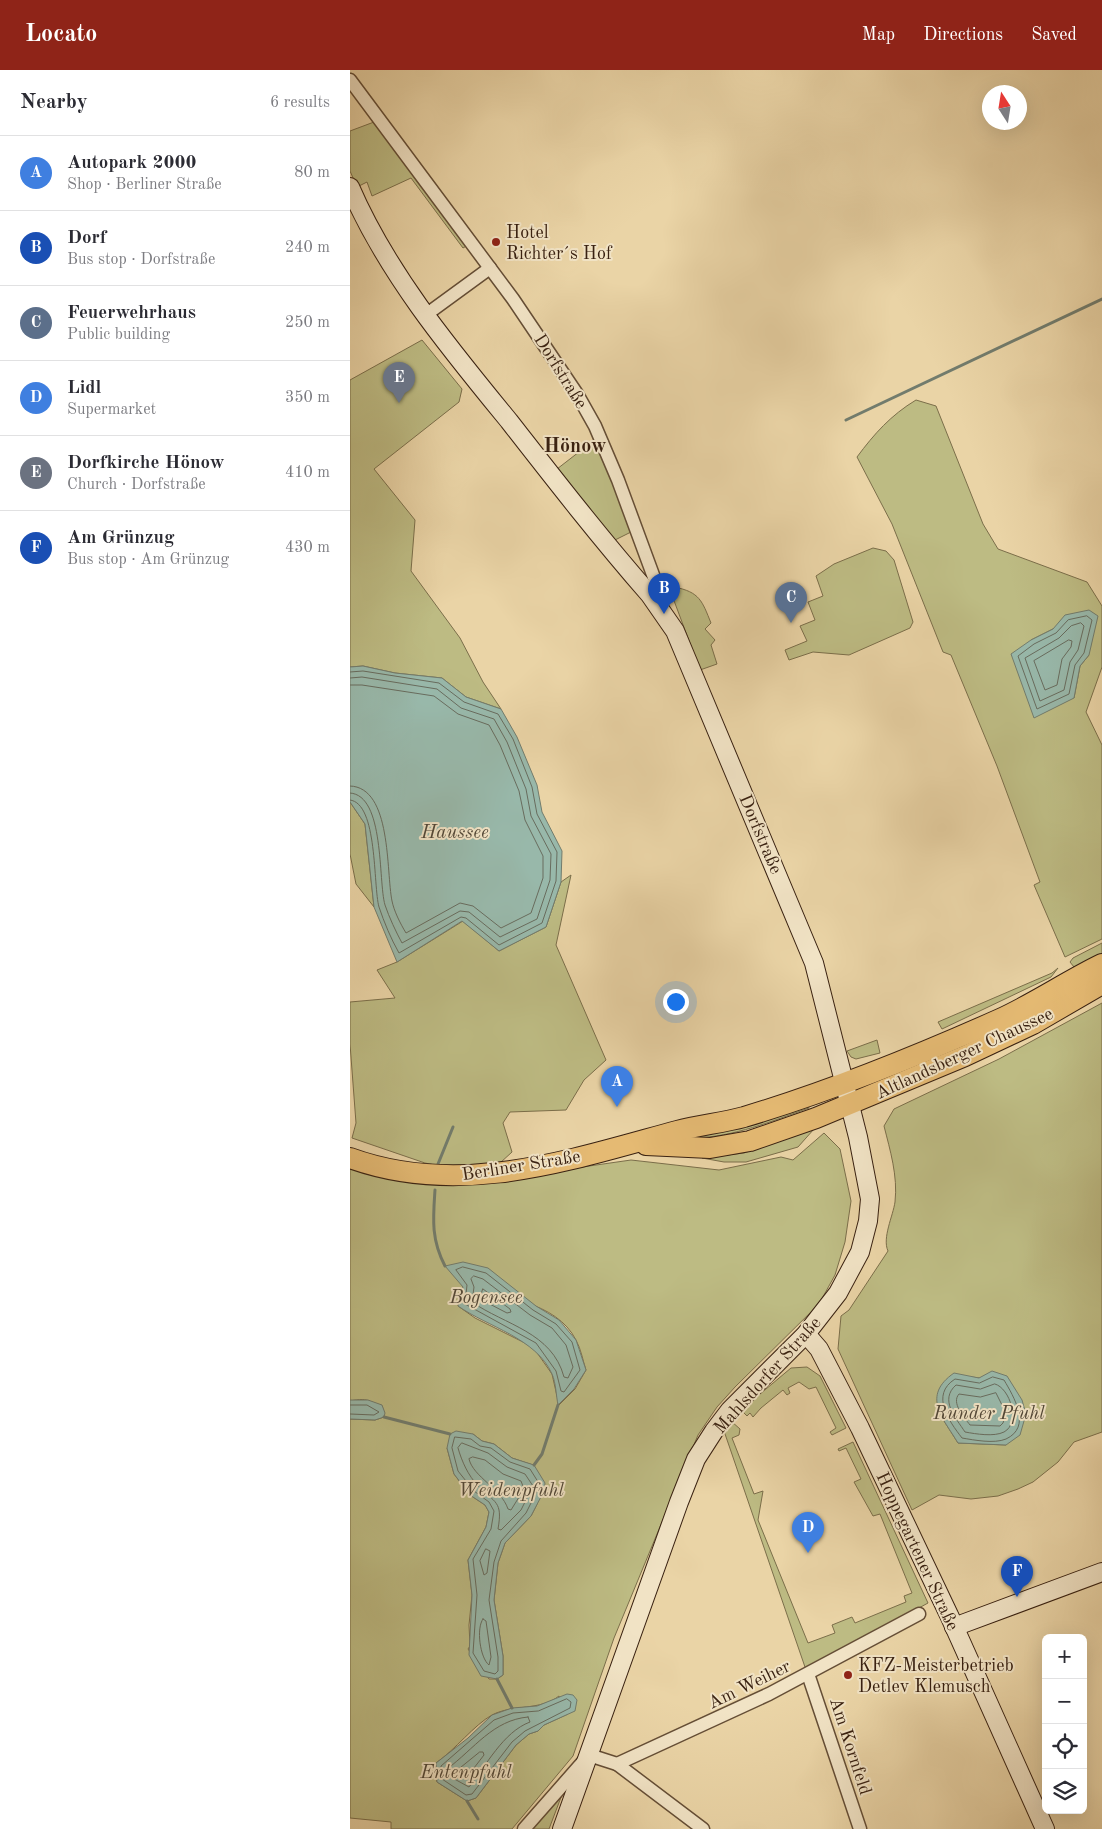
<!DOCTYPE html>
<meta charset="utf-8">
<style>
body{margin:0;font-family:"Old Standard TT",serif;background:#f7f7f7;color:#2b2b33}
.controls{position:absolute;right:15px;bottom:15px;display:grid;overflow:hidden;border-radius:8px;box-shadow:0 5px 20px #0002}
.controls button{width:45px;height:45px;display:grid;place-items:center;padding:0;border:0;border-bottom:1px solid #e1e1e2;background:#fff;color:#2b2b33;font:25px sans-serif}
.compass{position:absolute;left:632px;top:15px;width:45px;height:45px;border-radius:50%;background:#fff;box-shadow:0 5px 20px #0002;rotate:348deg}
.you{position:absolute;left:325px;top:931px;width:18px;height:18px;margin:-12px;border:4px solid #fff;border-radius:50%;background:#1a73e8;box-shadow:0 0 0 8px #1a73e833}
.badge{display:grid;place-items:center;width:32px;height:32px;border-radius:50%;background:#8f2418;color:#fff;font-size:16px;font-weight:700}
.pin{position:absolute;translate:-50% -41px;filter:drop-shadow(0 1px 2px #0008)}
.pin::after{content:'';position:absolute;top:26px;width:18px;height:15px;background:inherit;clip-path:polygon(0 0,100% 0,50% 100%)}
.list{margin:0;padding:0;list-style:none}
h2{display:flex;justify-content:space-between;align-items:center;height:65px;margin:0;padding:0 20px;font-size:21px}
h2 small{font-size:16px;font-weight:400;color:#7c7c81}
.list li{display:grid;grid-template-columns:32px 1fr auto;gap:15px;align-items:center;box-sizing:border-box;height:75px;padding:0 20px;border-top:1px solid #e1e1e2}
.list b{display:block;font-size:19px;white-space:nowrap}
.list p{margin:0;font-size:16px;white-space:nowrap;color:#7c7c81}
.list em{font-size:16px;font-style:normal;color:#7c7c81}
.icon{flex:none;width:28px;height:28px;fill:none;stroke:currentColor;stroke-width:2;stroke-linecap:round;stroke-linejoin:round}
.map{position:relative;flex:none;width:752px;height:1759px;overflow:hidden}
header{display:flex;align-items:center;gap:30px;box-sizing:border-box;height:70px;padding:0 25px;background:#8f2418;color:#fff}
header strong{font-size:24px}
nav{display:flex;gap:28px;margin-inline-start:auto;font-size:18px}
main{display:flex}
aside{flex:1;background:#fff}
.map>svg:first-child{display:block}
.green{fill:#bdbb83;stroke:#7b6e4a;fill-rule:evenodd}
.water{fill:#98b8aa;stroke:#727c6d}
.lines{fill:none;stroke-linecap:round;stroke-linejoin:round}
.shore{stroke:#686c5e;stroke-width:1}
.stream{stroke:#727c6d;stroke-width:3}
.street-casing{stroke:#654e36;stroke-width:15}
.secondary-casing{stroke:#392111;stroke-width:20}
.primary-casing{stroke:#392111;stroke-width:22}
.street{stroke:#f1e3c5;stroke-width:12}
.secondary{stroke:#f1e3c5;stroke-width:18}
.primary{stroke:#e5ba73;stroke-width:20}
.poi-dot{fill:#8f2418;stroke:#f1e3c5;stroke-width:2}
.labels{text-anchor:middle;stroke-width:4;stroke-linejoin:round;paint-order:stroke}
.poi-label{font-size:18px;fill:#392111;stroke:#f1e3c5;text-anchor:start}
.street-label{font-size:18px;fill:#392111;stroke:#f1e3c5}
.water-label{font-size:19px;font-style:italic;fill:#514737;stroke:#f1e3c5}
.quarter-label{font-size:20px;font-weight:bold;fill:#392111;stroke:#f1e3c5}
</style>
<header>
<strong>Locato</strong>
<nav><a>Map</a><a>Directions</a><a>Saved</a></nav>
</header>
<main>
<aside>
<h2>Nearby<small>6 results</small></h2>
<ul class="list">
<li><span class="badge" style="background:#3f7fe0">A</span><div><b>Autopark 2000</b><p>Shop · Berliner Straße</p></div><em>80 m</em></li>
<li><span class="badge" style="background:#1a4fb4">B</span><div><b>Dorf</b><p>Bus stop · Dorfstraße</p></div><em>240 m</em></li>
<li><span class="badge" style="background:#5c6f8a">C</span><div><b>Feuerwehrhaus</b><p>Public building</p></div><em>250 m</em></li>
<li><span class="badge" style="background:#3f7fe0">D</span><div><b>Lidl</b><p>Supermarket</p></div><em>350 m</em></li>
<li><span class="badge" style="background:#6b7280">E</span><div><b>Dorfkirche Hönow</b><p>Church · Dorfstraße</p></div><em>410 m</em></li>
<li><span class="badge" style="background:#1a4fb4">F</span><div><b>Am Grünzug</b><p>Bus stop · Am Grünzug</p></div><em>430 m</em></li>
</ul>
</aside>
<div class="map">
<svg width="752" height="1759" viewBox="0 0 752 1759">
<rect width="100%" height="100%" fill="#ead4a6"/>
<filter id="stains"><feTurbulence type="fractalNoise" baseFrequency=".004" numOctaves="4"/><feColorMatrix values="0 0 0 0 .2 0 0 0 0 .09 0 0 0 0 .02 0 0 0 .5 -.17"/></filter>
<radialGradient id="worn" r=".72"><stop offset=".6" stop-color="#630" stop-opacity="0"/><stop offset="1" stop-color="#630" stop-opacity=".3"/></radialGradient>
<!-- green -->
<g class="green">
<polygon points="24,52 118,175 113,178 61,108 22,126 17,112 7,117 0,101 0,61"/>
<polygon points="72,270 112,319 109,332 24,399 65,450 61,501 110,568 133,612 151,639 116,627 92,608 45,603 13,596 0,597 0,310"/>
<path d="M566 330 586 336 633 454 648 479 737 512 752 536V597L736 642 752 675V869L715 887 684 815 690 812 647 696 601 585 593 582 542 454 507 387C524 364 541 345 566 330ZM703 559 739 585 730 596 724 628 681 570Z"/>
<polygon points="247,368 281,462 265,470 207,399"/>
<polygon points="523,478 536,481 544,490 563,552 560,558 499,585 463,582 439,590 435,580 457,571 450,556 465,550 458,532 473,526 466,506 484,494"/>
<path d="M324 517C350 522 352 531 361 553L355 559 365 570 361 575 367 594 350 600 320 520Z"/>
<polygon points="0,732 15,754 24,837 6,814 0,784"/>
<polygon points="221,805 206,875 256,990 234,1010 216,1040 160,1042 153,1053 162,1082 150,1093 95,1097 75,1093 2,1068 6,1053 0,974 0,932 45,928 27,900 47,892 113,851 149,881 196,857 211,812"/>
<polygon points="752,873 752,888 724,897 720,892 723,888"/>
<polygon points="708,898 701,907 592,959 588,952 702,903"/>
<path d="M752 933V1362L724 1372 708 1392 683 1412 668 1419 648 1426 621 1429 589 1425 562 1440 488 1279 491 1246 499 1240 538 1181C532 1168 543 1146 545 1132 548 1106 540 1080 534 1056L544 1039 649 989ZM637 1305 656 1375 608 1373 587 1340 621 1307 630 1308Z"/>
<polygon points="527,970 530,983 506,989 501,987 497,981"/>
<path d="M457 1032 459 1038C422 1051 384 1067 344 1068L343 1063Z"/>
<polygon points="464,1059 448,1077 396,1092 374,1092 352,1088 394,1083"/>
<path d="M474 1063 490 1079 501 1131 495 1172 485 1205 469 1234 385 1317 367 1337 348 1365 264 1568 223 1686 162 1759H41V1752L0 1748V1349L25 1350 34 1347C23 1331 20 1327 0 1331V1094L48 1109 107 1115 281 1090 369 1100 431 1087 443 1090ZM113 1217C151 1227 206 1231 226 1270 231 1279 233 1291 236 1300L225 1319 209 1335 202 1304 183 1277 125 1248 108 1236ZM123 1364 132 1371 144 1374 162 1388 183 1395 191 1408 187 1434 181 1446 155 1473 148 1493 144 1530 153 1586V1605L147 1609H139L118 1579 120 1576 119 1555 122 1525 118 1490 136 1457 139 1442 135 1435 120 1425 104 1404 97 1378ZM209 1626 218 1644 194 1655 188 1661 179 1664 166 1675 126 1728 117 1731 87 1712 84 1702 86 1693C105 1680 124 1655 142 1645 163 1634 190 1641 209 1626Z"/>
<polygon points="457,1297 470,1306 496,1358 482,1365 480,1362 486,1358 466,1317 459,1319 449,1312 438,1318 440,1323 437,1325 433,1320 411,1338 403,1347 400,1343 397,1346 391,1340 441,1298"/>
<polygon points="381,1351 390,1359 389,1365 382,1368 404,1424 413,1421 408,1450 458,1573 485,1563 482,1555 502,1547 505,1553 556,1532 554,1526 562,1523 530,1444 523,1446 504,1412 511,1409 496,1378 489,1381 488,1379 503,1372 578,1533 456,1600 374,1361"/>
<polygon points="213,1722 199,1759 180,1759"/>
</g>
<!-- water -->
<g class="water">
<polygon points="739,540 748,546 739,585 730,596 724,628 684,648 661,584 681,570 703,559 715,545"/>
<polygon points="13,596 45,603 92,608 116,627 151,639 167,667 187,715 192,742 212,781 211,812 196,857 149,881 112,851 47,892 24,837 15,754 0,732 0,597"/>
<path d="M113 1192 138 1198 186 1236 209 1250 226 1270 236 1300 224 1319 208 1335C206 1325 206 1313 202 1304 186 1268 138 1257 108 1236L113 1217 95 1196Z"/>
<path d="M642 1301 657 1306 672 1330 676 1344 670 1365 656 1375 608 1373C593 1348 571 1326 604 1303L629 1308Z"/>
<polygon points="0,1330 18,1330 32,1335 35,1343 34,1347 25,1350 0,1349"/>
<polygon points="106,1361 123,1364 132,1371 144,1374 162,1388 184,1395 195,1413 194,1421 181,1446 155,1473 148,1493 144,1530 153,1586 153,1605 147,1609 131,1606 119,1585 122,1525 118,1490 136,1457 139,1442 135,1435 120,1425 104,1404 97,1378 100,1364"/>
<polygon points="217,1624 223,1625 227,1630 225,1641 194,1655 188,1661 179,1664 166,1675 126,1728 117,1731 87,1712 86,1693 118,1668 142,1645 162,1638 187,1636"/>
</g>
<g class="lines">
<!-- shore -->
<g class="shore">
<polygon points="737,546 742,550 734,583 725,595 719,624 687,639 668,586 684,574 706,563 718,550"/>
<polygon points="731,553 734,556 728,580 720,592 714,620 690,631 675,588 709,568 721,556"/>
<polygon points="719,570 722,571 721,577 712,589 707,615 695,620 684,591"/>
<path d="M0 602 13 601 89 613 114 632 148 644 163 669 182 717 187 744 207 782 206 811 192 853 149 875 116 848 111 847 49 883C41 869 34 852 29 837 23 816 28 733 0 730"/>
<path d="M0 608 12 607 87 619 111 638 144 649 157 672 176 719 181 746 201 784 200 810 187 849 150 867 119 842 110 841 52 873C46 862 39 847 35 835 28 811 35 725 0 723"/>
<path d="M0 615H12L84 626 108 644 139 655 150 675 169 721 175 750 193 786V808L181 843 151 858 123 836 110 833 56 863C50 853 44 841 42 831 36 802 42 717 0 716"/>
<polygon points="113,1197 136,1203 183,1240 206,1254 222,1272 230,1300 214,1322 211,1321 206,1301 186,1273 115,1234 117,1215 106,1200"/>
<path d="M124 1206 133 1209 180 1245 202 1258 216 1275 223 1297 218 1308 214 1307C202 1262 155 1255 122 1232L124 1217 121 1209Z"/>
<polygon points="133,1219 160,1239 161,1242 157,1243 130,1229"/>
<path d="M643 1307 654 1310C664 1327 682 1357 656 1369 644 1374 624 1370 612 1368 599 1351 580 1325 605 1309L629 1313Z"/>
<path d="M645 1314C660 1318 671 1353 654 1362 644 1367 626 1364 615 1362 606 1348 589 1330 606 1315L630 1319Z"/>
<path d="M646 1323 656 1343 653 1353 650 1356 620 1355C614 1347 601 1333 609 1324L630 1327Z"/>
<polyline points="0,1335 17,1335 29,1342 24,1345 0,1344"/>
<polygon points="105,1367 121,1369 130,1376 141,1378 160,1392 180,1399 190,1415 176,1443 151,1471 144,1492 139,1530 148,1587 148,1601 145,1604 134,1601 123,1583 127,1525 123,1489 141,1459 144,1441 139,1432 124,1421 108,1401 102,1378"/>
<path d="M112 1373 138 1383 157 1397 175 1404 183 1416 171 1440 151 1460 148 1459C153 1431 145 1433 128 1416 118 1405 112 1392 108 1378Z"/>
<path d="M123 1387 135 1390 153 1404 171 1411 174 1419 161 1440 158 1439C151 1418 123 1407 119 1389Z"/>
<polygon points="136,1479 140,1481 137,1503 134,1505 130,1491"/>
<path d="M133 1549 136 1551 141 1587 139 1595C130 1588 126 1558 133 1549Z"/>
<polygon points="217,1629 221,1632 220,1638 175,1661 162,1672 122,1724 116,1725 92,1709 91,1696 144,1650 163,1643 188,1641"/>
<path d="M178 1647 180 1652C153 1662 136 1696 119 1717L97 1705V1699C124 1679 143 1650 178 1647Z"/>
<polygon points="130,1682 133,1682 134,1685 117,1707 109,1704 108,1700"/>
</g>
<!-- stream -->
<g class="stream">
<polyline points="496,350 752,229"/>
<polyline points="88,1094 103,1057"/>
<path d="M85 1120C83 1149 81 1169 95 1196"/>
<polyline points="34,1347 100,1364"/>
<polyline points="184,1395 192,1384 208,1335"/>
<polyline points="147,1609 162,1638"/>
<polyline points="117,1731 128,1749"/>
</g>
<defs>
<g id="street">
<polyline points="0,10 163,229 227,324 245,356 268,410 306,513 300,525"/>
<polyline points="77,244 140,198"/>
<polyline points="458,1604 510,1759"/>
<polyline points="267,1694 353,1759"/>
<polyline points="174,1759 239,1685 267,1694 419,1624 569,1544"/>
</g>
<g id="secondary">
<path d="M0 117C37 203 100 279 159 351 205 410 251 469 300 525L325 561 464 893 508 1067 520 1129 518 1151 510 1182 488 1223 456 1264 380 1340 364 1361 346 1389 329 1432 212 1759"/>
<polyline points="456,1264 469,1279 510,1358 599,1545 695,1759"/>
<polyline points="604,1557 752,1502"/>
</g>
<g id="primary">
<polyline points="296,1075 360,1078 400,1071 466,1048 615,986 683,954 752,914"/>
<path d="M0 1088C110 1128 220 1090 327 1061 349 1055 372 1053 394 1047 481 1021 567 986 650 949 685 933 717 911 752 894"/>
</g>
</defs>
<!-- street casing -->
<use href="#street" class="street-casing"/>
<!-- secondary casing -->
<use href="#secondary" class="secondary-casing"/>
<!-- primary casing -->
<use href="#primary" class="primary-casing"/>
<!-- street -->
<use href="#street" class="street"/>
<!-- secondary -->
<use href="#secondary" class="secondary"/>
<!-- primary -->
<use href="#primary" class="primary"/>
</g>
<!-- markers -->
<g class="poi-dot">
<circle cx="146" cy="172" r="5"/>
<circle cx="498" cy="1605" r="5"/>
</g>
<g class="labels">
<!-- poi labels -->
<g class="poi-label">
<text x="156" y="168">Hotel<tspan x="156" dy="21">Richter´s Hof</tspan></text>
<text x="508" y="1601">KFZ-Meisterbetrieb<tspan x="508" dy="21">Detlev Klemusch</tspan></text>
</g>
<!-- street labels -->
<g class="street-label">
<text transform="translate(211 301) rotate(58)" y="6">Dorfstraße</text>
<text transform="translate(411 764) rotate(67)" y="6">Dorfstraße</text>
<text transform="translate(614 983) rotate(-25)" y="6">Altlandsberger Chaussee</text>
<text transform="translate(171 1095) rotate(-9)" y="6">Berliner Straße</text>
<text transform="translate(417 1305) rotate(-48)" y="6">Mahlsdorfer Straße</text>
<text transform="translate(568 1481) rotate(65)" y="6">Hoppegartener Straße</text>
<text transform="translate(399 1614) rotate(-26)" y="6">Am Weiher</text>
<text transform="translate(501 1676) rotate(72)" y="6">Am Kornfeld</text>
</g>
<!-- water labels -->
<g class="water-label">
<text x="105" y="768">Haussee</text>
<text x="136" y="1233">Bogensee</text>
<text x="639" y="1349">Runder Pfuhl</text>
<text x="161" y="1426">Weidenpfuhl</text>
<text x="116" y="1708">Entenpfuhl</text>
</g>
<!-- quarter labels -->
<g class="quarter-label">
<text x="225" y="382">Hönow</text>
</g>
</g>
<rect width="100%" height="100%" filter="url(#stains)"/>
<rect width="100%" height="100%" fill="url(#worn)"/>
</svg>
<div class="controls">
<button>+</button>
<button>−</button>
<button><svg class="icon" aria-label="locate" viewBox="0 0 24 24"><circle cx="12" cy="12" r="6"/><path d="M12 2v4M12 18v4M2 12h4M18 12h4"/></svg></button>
<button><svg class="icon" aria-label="layers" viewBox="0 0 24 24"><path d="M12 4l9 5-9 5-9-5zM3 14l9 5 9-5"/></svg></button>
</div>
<svg class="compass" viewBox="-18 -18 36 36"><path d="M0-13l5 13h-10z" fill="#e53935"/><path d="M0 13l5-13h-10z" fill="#7c7c81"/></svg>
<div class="you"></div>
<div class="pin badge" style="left:267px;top:1037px;background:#3f7fe0">A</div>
<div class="pin badge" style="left:314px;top:544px;background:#1a4fb4">B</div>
<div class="pin badge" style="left:441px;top:553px;background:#5c6f8a">C</div>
<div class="pin badge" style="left:458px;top:1483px;background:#3f7fe0">D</div>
<div class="pin badge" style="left:49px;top:333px;background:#6b7280">E</div>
<div class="pin badge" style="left:667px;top:1527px;background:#1a4fb4">F</div>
</div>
</main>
